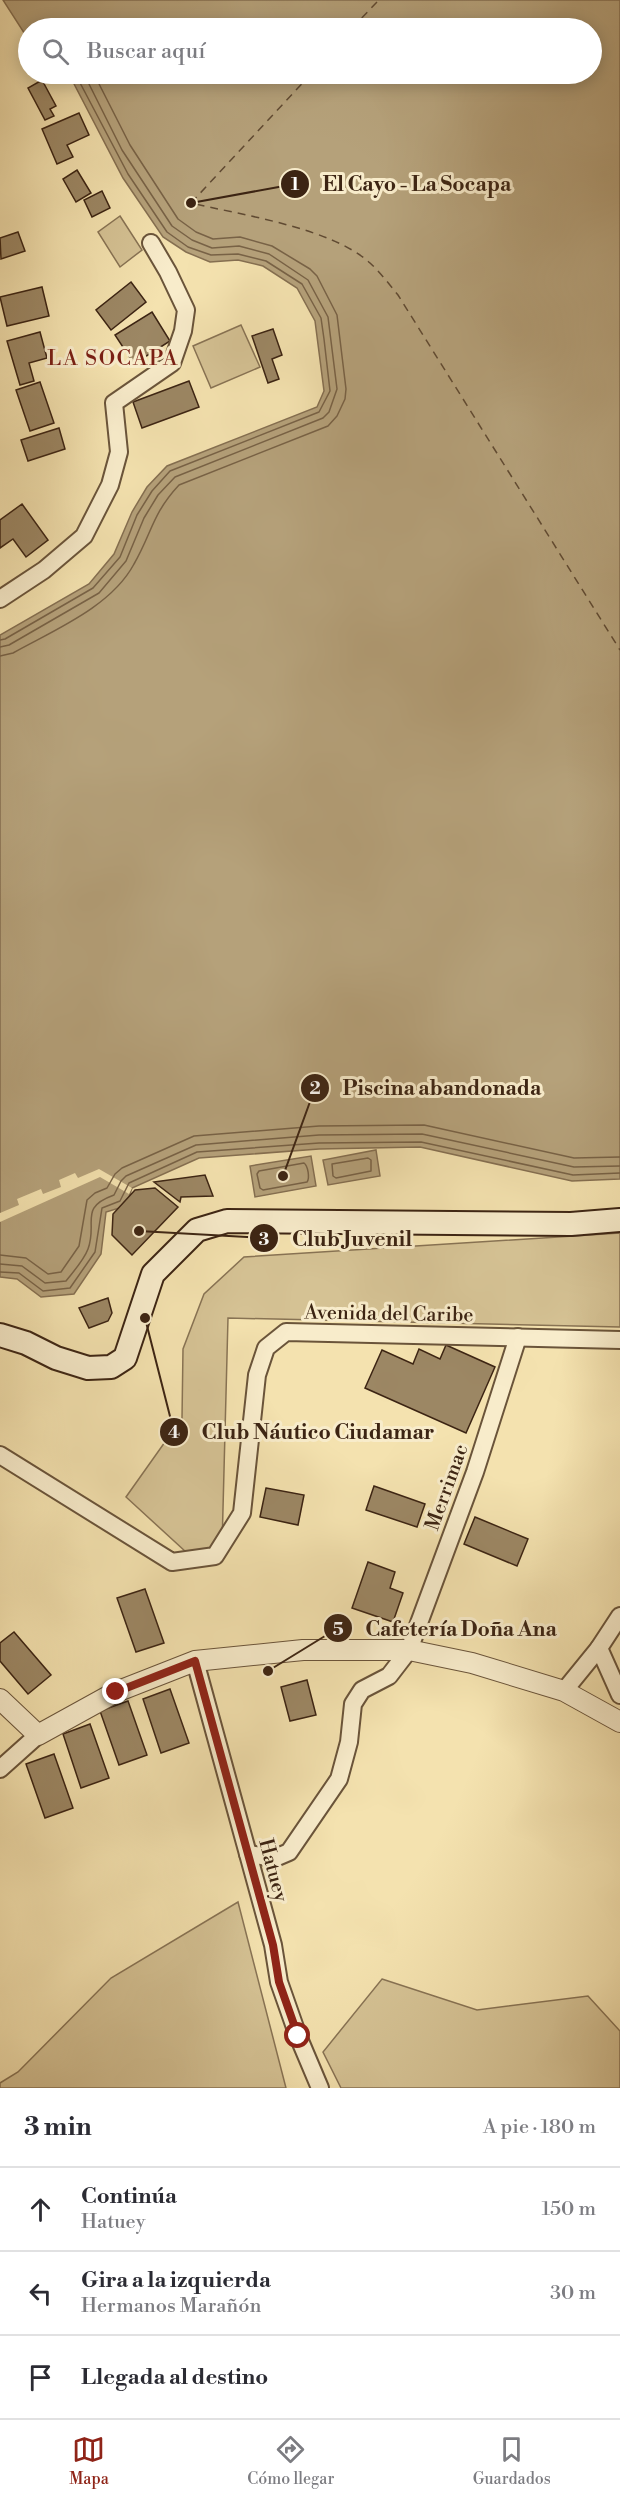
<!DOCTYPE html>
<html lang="es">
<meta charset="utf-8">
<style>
body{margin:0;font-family:"Libre Bodoni",serif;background:#f2f2f3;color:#2b2b33}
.stop{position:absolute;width:18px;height:18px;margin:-14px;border:4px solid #8f2418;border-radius:50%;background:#fff}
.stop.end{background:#8f2418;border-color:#fff;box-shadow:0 2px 6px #0008}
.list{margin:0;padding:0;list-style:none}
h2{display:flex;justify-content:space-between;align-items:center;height:78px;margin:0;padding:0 24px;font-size:26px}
h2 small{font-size:20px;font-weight:400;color:#7c7c81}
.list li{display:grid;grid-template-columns:39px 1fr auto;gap:18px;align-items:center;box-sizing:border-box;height:84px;padding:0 24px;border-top:2px solid #e1e1e2}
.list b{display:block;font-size:22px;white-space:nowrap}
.list p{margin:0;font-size:20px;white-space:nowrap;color:#7c7c81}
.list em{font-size:20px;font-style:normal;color:#7c7c81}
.icon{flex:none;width:33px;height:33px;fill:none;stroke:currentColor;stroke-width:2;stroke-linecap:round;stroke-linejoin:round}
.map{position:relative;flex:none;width:620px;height:2088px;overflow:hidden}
.search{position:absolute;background:#fff;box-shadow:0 3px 15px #0003;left:18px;right:18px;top:18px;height:66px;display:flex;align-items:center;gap:15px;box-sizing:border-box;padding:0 21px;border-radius:33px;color:#7c7c81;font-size:22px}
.sheet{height:330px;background:#fff}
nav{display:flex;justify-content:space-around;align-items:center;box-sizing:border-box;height:84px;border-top:2px solid #e1e1e2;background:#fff;font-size:16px;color:#7c7c81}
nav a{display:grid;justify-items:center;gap:3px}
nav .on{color:#8f2418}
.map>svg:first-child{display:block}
.green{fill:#d5c294;stroke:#887354;stroke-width:1.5}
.water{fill:#b5a17a;stroke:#856f51;stroke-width:1.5}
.pier{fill:#f4e2af}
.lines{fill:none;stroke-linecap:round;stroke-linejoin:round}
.shore{stroke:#786246;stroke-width:1.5}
.ferry{stroke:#604a32;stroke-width:1.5;stroke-dasharray:8 6;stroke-linecap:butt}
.building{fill:#9c8764;stroke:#3c2413;stroke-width:1.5}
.minor-casing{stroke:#6a543a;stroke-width:20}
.tertiary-casing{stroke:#6a543a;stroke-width:22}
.secondary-casing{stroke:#3c2413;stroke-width:26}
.minor{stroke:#f8eccb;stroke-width:16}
.tertiary{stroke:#f8eccb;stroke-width:20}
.secondary{stroke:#f8eccb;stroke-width:22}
.route{stroke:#8f2418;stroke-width:8}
.labels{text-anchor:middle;stroke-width:6;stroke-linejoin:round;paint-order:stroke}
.street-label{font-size:20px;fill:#3c2413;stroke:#f8eccb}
.neighbourhood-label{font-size:21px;letter-spacing:1.5px;fill:#7a1f14;stroke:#f8eccb}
.leader{fill:none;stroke:#3c2413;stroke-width:2}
.callout-dot{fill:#3c2413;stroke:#f8eccb;stroke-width:2}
.mark-label{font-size:18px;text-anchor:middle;font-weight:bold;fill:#fff}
.callout-label{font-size:21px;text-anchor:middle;font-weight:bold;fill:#3c2413;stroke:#f8eccb;stroke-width:6;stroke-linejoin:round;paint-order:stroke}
</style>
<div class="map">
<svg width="620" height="2088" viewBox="0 0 620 2088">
<rect width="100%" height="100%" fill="#f4e2af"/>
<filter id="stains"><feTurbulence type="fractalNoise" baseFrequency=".00333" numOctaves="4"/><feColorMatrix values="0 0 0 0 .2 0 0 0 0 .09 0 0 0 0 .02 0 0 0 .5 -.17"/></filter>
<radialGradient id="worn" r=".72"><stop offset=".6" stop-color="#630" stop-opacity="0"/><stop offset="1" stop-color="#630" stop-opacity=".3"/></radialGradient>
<!-- green -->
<g class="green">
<polygon points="120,216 142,250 120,267 98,232"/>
<polygon points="241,325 260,367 211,388 193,346"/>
<polygon points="620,1233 620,1327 228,1318 222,1547 186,1552 126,1497 182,1418 183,1349 204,1294 244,1257"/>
<polygon points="238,1902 286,2088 0,2088 0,2083 18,2072 111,1978"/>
<polygon points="382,1979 477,2010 588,1996 620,2031 620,2088 341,2088 323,2052"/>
</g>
<!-- water -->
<g class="water">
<polygon points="3,0 620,0 620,1179 572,1181 420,1147 319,1149 199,1158 132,1188 126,1206 106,1212 101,1254 74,1294 41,1297 17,1279 0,1277 0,635 89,584 114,554 132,512 147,487 167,466 317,407 324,391 315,321 297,288 263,266 238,260 210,262 186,252 163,237 123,178 73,82 64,74 592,74 592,28 28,28 28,39"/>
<polygon points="376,1150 380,1176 328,1185 323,1160"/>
<polygon points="311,1156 316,1186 255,1197 250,1166"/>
</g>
<!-- pier -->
<polygon class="pier" points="99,1169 132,1188 129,1194 100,1177 0,1222 0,1213 19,1205 17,1199 41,1189 43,1194 61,1187 59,1180 75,1173 78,1178"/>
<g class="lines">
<!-- shore -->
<g class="shore">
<polyline points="0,640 5,639 93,588 120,557 137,515 152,491 170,471 319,412 330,391 324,339 321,318 302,284 266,261 238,254 211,255 188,247 167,232 128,174 78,79 73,74"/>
<polyline points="0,647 9,645 99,593 126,561 144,518 158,495 175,477 323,418 329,412 337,389 328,317 308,280 269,254 239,246 212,248 192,240 172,226 122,150 84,74"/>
<path d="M0 656 13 653C54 630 111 607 134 564 152 533 152 514 179 485L328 426 337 416 345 399 346 389 337 315 317 276 310 269 272 246 240 237 213 239 196 232 178 219 130 145 94 74"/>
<polygon points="368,1158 371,1160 371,1171 336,1178 333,1176 332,1164"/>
<path d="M304 1163C308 1166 310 1178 307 1182L263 1190 260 1188 257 1174 259 1171Z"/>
<polyline points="0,1255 26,1258 48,1274 61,1272 79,1246 87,1200 95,1193 107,1188 115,1174 122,1168 194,1136 319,1126 424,1125 574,1158 620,1157"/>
<path d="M0 1264 22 1266 45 1283 66 1281C73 1272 84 1260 88 1249 98 1222 78 1208 114 1195L121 1181 126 1176 196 1145 319 1135 422 1134 574 1167 620 1166"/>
<polyline points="0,1272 19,1273 43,1291 70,1288 95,1252 102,1208 120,1201 129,1183 197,1152 319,1143 421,1142 573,1175 620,1173"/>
</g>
<!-- ferry -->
<g class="ferry">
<polyline points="352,28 379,0"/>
<path d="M311 74 191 203C242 215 332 228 370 263 380 272 389 284 398 295L620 650"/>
</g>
</g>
<!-- building -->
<g class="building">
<polygon points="42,80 56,106 50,109 54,116 45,120 28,88"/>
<polygon points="79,113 89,135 67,145 73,157 57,164 42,129"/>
<polygon points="77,170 91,193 76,202 63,179"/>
<polygon points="102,191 110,208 92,217 84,200"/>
<polygon points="18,232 25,251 1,259 0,238"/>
<polygon points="131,282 146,302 111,330 96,310"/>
<polygon points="42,287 49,316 7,326 0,297"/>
<polygon points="152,312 170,341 134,364 115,335"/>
<polygon points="273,329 282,355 272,359 279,379 268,383 252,336"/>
<polygon points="40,332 47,358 29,363 34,381 20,385 7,341"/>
<polygon points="189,381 199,407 142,428 133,402"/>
<polygon points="40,382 54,423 30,431 16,390"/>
<polygon points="59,428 65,449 28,461 21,440"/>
<polygon points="22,504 48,540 26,557 13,539 0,548 0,520"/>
<polygon points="205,1175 213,1196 181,1197 180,1202 154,1182"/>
<polygon points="155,1188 178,1207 132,1255 112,1235 113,1214 135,1190"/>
<polygon points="108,1298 112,1313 108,1321 89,1328 79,1308"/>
<polygon points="446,1345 495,1367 466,1433 365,1388 382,1350 413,1364 419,1349 440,1359"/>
<polygon points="374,1486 425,1504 417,1527 366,1510"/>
<polygon points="266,1488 304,1495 298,1525 260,1517"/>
<polygon points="475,1517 528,1539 517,1566 464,1544"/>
<polygon points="368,1562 395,1572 390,1588 403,1593 393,1622 352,1608"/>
<polygon points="145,1589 164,1643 136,1652 117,1598"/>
<polygon points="14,1632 51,1675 28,1694 0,1661 0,1643"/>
<polygon points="307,1680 316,1715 290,1721 281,1687"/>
<polygon points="170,1689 189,1743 161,1753 143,1699"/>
<polygon points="128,1701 147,1755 119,1765 100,1711"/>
<polygon points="90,1724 109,1778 81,1788 63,1734"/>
<polygon points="54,1754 73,1808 45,1818 26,1764"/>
</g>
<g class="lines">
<defs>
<g id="minor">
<polyline points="0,599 44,570 84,536 110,485 119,452 114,403 172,363 183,331 186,310 168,272 151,243"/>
<polyline points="0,1455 172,1562 215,1556 242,1513 257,1375 266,1348 286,1332 620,1340"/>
<polyline points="620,1616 599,1648 620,1695"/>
<polyline points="195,1661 273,1945 279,1982 298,2036 320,2088"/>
<polyline points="564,1691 599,1648"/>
<polyline points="0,1769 38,1735"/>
<polyline points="248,1854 275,1858 289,1852 339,1779 349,1742 353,1704 362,1690 389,1676 409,1650 475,1472 518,1337"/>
</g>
<polyline id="tertiary" points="0,1699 38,1735 116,1692 195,1661 303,1650 409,1650 472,1663 564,1691 620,1722"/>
<polyline id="secondary" points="0,1335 26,1343 56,1358 88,1368 111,1367 125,1358 153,1274 197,1230 227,1221 571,1224 620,1220"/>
</defs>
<!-- minor casing -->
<use href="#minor" class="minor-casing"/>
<!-- tertiary casing -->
<use href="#tertiary" class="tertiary-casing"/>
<!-- secondary casing -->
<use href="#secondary" class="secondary-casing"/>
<!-- minor -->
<use href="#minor" class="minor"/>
<!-- tertiary -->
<use href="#tertiary" class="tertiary"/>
<!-- secondary -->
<use href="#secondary" class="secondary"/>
</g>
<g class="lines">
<!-- route -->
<polyline class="route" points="116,1692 195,1661 273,1945 279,1982 298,2036"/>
</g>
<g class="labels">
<!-- street labels -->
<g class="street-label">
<text transform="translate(389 1313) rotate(1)" y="7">Avenida del Caribe</text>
<text transform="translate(446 1487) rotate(-70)" y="7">Merrimac</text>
<text transform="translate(274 1870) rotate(75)" y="7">Hatuey</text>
</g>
<!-- neighbourhood labels -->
<g class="neighbourhood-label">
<text x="113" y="365">LA SOCAPA</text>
</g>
</g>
<!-- callouts -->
<path class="leader" d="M191 203L295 184M283 1176L315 1088M139 1231L264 1238M145 1318L174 1432M268 1671L338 1628"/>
<g class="callout-dot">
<circle cx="191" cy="203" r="6"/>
<circle cx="283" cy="1176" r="6"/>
<circle cx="139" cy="1231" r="6"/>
<circle cx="145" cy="1318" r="6"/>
<circle cx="268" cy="1671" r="6"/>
<circle cx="295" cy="184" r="15"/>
<circle cx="315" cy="1088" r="15"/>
<circle cx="264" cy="1238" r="15"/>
<circle cx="174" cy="1432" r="15"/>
<circle cx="338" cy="1628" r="15"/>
</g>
<g class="mark-label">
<text x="295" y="190">1</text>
<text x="315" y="1094">2</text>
<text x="264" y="1245">3</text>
<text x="174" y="1438">4</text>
<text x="338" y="1635">5</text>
</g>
<g class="callout-label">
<text x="417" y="191">El Cayo - La Socapa</text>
<text x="442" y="1095">Piscina abandonada</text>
<text x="352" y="1246">Club Juvenil</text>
<text x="318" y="1439">Club Náutico Ciudamar</text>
<text x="461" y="1636">Cafetería Doña Ana</text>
</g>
<rect width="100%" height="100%" filter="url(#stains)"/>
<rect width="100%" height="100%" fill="url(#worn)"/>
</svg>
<div class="stop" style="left:298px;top:2036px"></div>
<div class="stop end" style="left:116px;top:1692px"></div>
<div class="search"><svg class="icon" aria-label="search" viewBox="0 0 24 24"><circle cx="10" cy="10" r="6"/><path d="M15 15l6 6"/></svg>Buscar aquí</div>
</div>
<section class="sheet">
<h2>3 min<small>A pie · 180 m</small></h2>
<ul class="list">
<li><svg class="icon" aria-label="ahead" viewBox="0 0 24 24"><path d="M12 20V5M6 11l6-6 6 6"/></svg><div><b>Continúa</b><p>Hatuey</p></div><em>150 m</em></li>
<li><svg class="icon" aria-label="left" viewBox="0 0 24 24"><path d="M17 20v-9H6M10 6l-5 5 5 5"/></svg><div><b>Gira a la izquierda</b><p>Hermanos Marañón</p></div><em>30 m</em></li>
<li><svg class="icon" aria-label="arrive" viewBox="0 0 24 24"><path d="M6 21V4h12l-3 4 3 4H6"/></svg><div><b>Llegada al destino</b></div></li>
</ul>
</section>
<nav>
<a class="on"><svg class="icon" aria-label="map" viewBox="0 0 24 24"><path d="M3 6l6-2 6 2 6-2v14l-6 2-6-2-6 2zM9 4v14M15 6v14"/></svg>Mapa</a>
<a><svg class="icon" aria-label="directions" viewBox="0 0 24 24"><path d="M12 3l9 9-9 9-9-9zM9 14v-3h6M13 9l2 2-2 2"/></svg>Cómo llegar</a>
<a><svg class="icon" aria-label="saved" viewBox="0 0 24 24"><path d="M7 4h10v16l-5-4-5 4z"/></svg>Guardados</a>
</nav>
